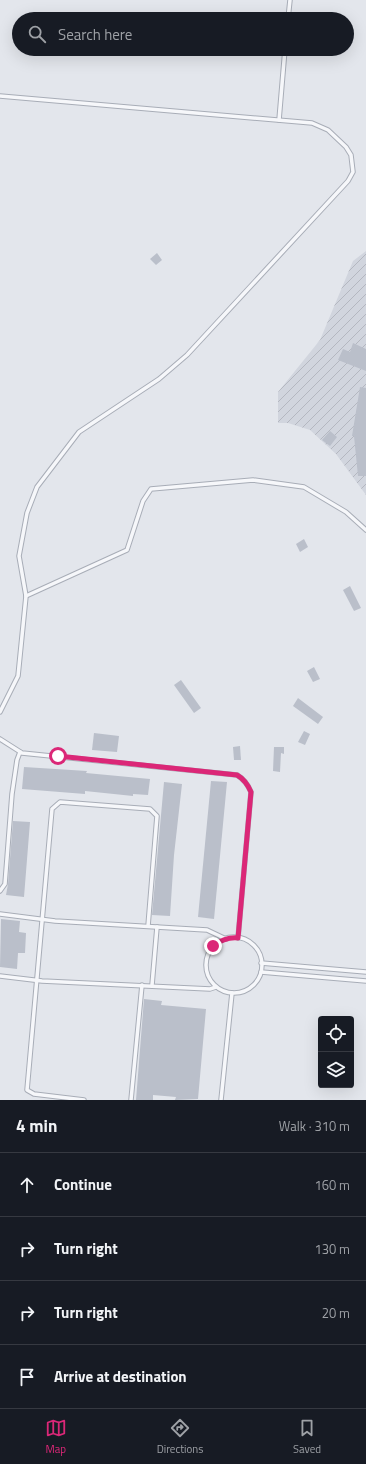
<!DOCTYPE html>
<meta charset="utf-8">
<style>
body{margin:0;font-family:"Titillium Web",sans-serif;background:#242831;color:#f1f3f6}
.controls{position:absolute;right:12px;bottom:12px;display:grid;overflow:hidden;border-radius:4px;box-shadow:0 4px 16px #0002}
.controls button{width:36px;height:36px;display:grid;place-items:center;padding:0;border:0;border-bottom:1px solid #363941;background:#171b24;color:#f1f3f6;font:20px sans-serif}
.stop{position:absolute;width:12px;height:12px;margin:-9px;border:3px solid #db2777;border-radius:50%;background:#fff}
.stop.end{background:#db2777;border-color:#fff;box-shadow:0 1px 4px #0008}
.list{margin:0;padding:0;list-style:none}
h2{display:flex;justify-content:space-between;align-items:center;height:52px;margin:0;padding:0 16px;font-size:17px}
h2 small{font-size:13px;font-weight:400;color:#9ea1a6}
.list li{display:grid;grid-template-columns:26px 1fr auto;gap:12px;align-items:center;box-sizing:border-box;height:64px;padding:0 16px;border-top:1px solid #363941}
.list b{display:block;font-size:15px;white-space:nowrap}
.list em{font-size:13px;font-style:normal;color:#9ea1a6}
.icon{flex:none;width:22px;height:22px;fill:none;stroke:currentColor;stroke-width:2;stroke-linecap:round;stroke-linejoin:round}
.map{position:relative;flex:none;width:366px;height:1100px;overflow:hidden}
.search{position:absolute;background:#171b24;box-shadow:0 4px 16px #0002;left:12px;right:12px;top:12px;height:44px;display:flex;align-items:center;gap:10px;box-sizing:border-box;padding:0 14px;border-radius:22px;color:#9ea1a6;font-size:15px}
.sheet{height:308px;background:#171b24}
nav{display:flex;justify-content:space-around;align-items:center;box-sizing:border-box;height:56px;border-top:1px solid #363941;background:#171b24;font-size:11px;color:#9ea1a6}
nav a{display:grid;justify-items:center;gap:2px}
nav .on{color:#db2777}
.map>svg:first-child{display:block}
.industrial{fill:url(#industrial-furrows)}
.building{fill:#babfca}
.lines{fill:none;stroke-linecap:round;stroke-linejoin:round}
.service-casing{stroke:#a8adb7;stroke-width:5.5}
.service{stroke:#f6f7fa;stroke-width:3.5}
.route{stroke:#db2777;stroke-width:5}
</style>
<div class="map">
<svg width="366" height="1100" viewBox="0 0 366 1100">
<defs>
<pattern id="industrial-furrows" width="10" height="10" patternUnits="userSpaceOnUse"><rect width="10" height="10" fill="#d1d5de"/><path d="M-1 1l2-2M0 10L10 0M9 11l2-2" fill="none" stroke="#b4b7c0"/></pattern>
</defs>
<rect width="100%" height="100%" fill="#e3e6ec"/>
<!-- industrial -->
<polygon class="industrial" points="366,251 366,495 336,454 310,430 288,423 278,423 278,392 320,340 353,261"/>
<!-- building -->
<g class="building">
<polygon points="157,253 162,260 156,265 150,259"/>
<polygon points="353,343 366,349 366,371 338,360 343,349 350,352"/>
<polygon points="360,387 366,388 366,476 358,476 354,436 352,436"/>
<polygon points="330,431 337,437 330,446 322,440"/>
<polygon points="304,539 308,547 300,552 296,544"/>
<polygon points="350,586 361,608 354,611 343,590"/>
<polygon points="314,667 320,679 313,682 307,671"/>
<polygon points="181,680 201,708 194,713 174,685"/>
<polygon points="298,698 323,717 318,724 293,706"/>
<polygon points="304,731 310,734 305,745 298,742"/>
<polygon points="94,733 119,736 117,752 92,750"/>
<polygon points="240,746 241,760 234,760 233,747"/>
<polygon points="274,747 284,747 284,754 281,753 280,772 273,771"/>
<polygon points="24,767 87,771 86,773 150,779 148,795 133,794 133,796 85,791 85,794 22,789"/>
<polygon points="211,781 227,782 214,919 198,917"/>
<polygon points="164,782 182,784 174,855 170,916 152,915"/>
<polygon points="13,821 30,822 24,897 6,895 8,884"/>
<polygon points="1,919 20,921 19,932 26,933 25,953 18,953 17,969 0,967"/>
<polygon points="144,999 162,1001 161,1005 206,1009 198,1099 175,1100 176,1097 153,1095 153,1100 136,1100"/>
</g>
<g class="lines">
<defs>
<g id="service">
<polyline points="288,19 290,0"/>
<polyline points="0,96 312,123 328,130 346,147 351,155 353,172 348,181 187,355 159,379 79,432 37,487 27,513 19,556 26,596 18,676 0,712"/>
<polyline points="279,120 285,49"/>
<polyline points="26,596 127,550 143,501 151,489 253,480 304,487 346,512 366,530"/>
<path d="M0 739 22 753 237 775C244 779 248 785 251 792L238 938"/>
<polyline points="0,891 5,884 12,794 17,760 20,752"/>
<polyline points="0,914 55,921 207,930 226,939"/>
<circle cx="234" cy="965" r="28"/>
<polyline points="261,963 366,972"/>
<polyline points="261,972 366,981"/>
<polyline points="0,976 42,981 210,989 216,987"/>
<polyline points="152,985 157,927"/>
<polyline points="84,1100 34,1094 27,1090 52,809 60,802 150,809 157,816 148,926"/>
<polyline points="131,1100 142,985"/>
<polyline points="221,1100 232,993"/>
</g>
</defs>
<!-- service casing -->
<use href="#service" class="service-casing"/>
<!-- service -->
<use href="#service" class="service"/>
</g>
<g class="lines">
<!-- route -->
<path class="route" d="M58 756 237 775C244 779 248 785 251 792L238 938C228 937 221 940 213 946"/>
</g>
</svg>
<div class="controls">
<button><svg class="icon" aria-label="locate" viewBox="0 0 24 24"><circle cx="12" cy="12" r="6"/><path d="M12 2v4M12 18v4M2 12h4M18 12h4"/></svg></button>
<button><svg class="icon" aria-label="layers" viewBox="0 0 24 24"><path d="M12 4l9 5-9 5-9-5zM3 14l9 5 9-5"/></svg></button>
</div>
<div class="stop" style="left:58px;top:756px"></div>
<div class="stop end" style="left:213px;top:946px"></div>
<div class="search"><svg class="icon" aria-label="search" viewBox="0 0 24 24"><circle cx="10" cy="10" r="6"/><path d="M15 15l6 6"/></svg>Search here</div>
</div>
<section class="sheet">
<h2>4 min<small>Walk · 310 m</small></h2>
<ul class="list">
<li><svg class="icon" aria-label="ahead" viewBox="0 0 24 24"><path d="M12 20V5M6 11l6-6 6 6"/></svg><div><b>Continue</b></div><em>160 m</em></li>
<li><svg class="icon" aria-label="right" viewBox="0 0 24 24"><path d="M7 20v-9h11M14 6l5 5-5 5"/></svg><div><b>Turn right</b></div><em>130 m</em></li>
<li><svg class="icon" aria-label="right" viewBox="0 0 24 24"><path d="M7 20v-9h11M14 6l5 5-5 5"/></svg><div><b>Turn right</b></div><em>20 m</em></li>
<li><svg class="icon" aria-label="arrive" viewBox="0 0 24 24"><path d="M6 21V4h12l-3 4 3 4H6"/></svg><div><b>Arrive at destination</b></div></li>
</ul>
</section>
<nav>
<a class="on"><svg class="icon" aria-label="map" viewBox="0 0 24 24"><path d="M3 6l6-2 6 2 6-2v14l-6 2-6-2-6 2zM9 4v14M15 6v14"/></svg>Map</a>
<a><svg class="icon" aria-label="directions" viewBox="0 0 24 24"><path d="M12 3l9 9-9 9-9-9zM9 14v-3h6M13 9l2 2-2 2"/></svg>Directions</a>
<a><svg class="icon" aria-label="saved" viewBox="0 0 24 24"><path d="M7 4h10v16l-5-4-5 4z"/></svg>Saved</a>
</nav>
